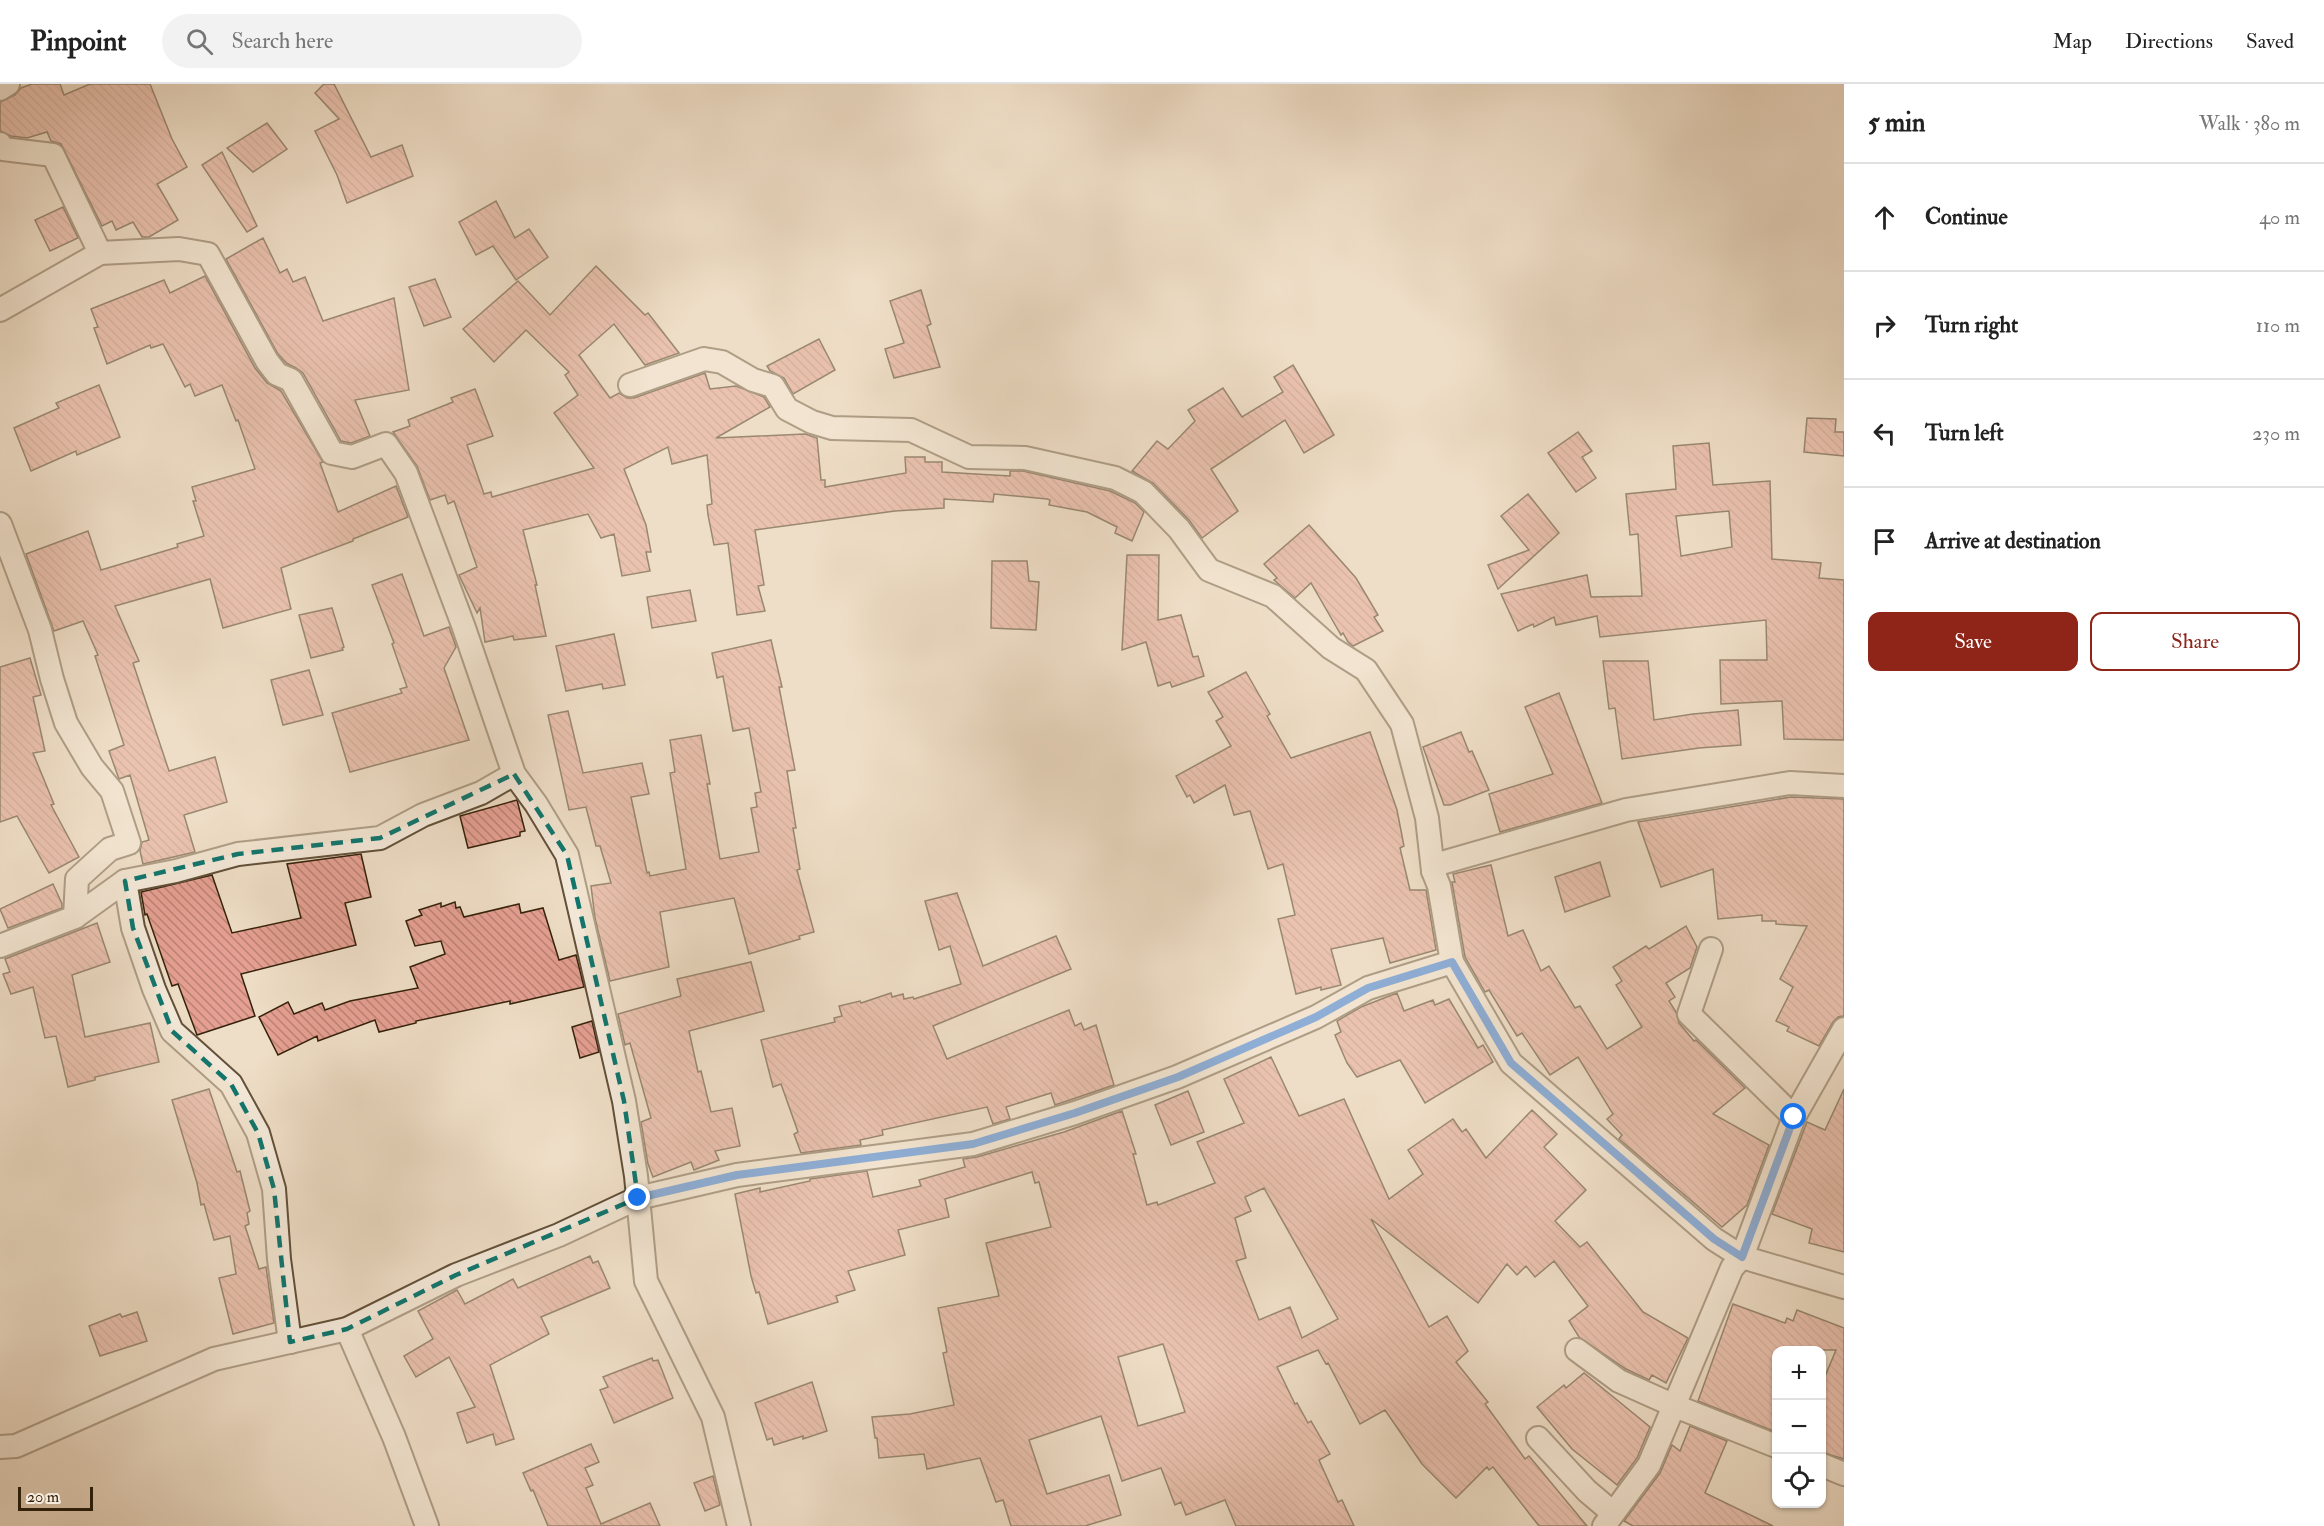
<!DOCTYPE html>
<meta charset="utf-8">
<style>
body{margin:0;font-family:"IM FELL Double Pica",serif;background:#f2f2f2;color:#222}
.controls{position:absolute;right:18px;bottom:18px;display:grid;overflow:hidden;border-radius:12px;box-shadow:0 2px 4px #0004}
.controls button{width:54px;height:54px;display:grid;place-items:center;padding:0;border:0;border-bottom:2px solid #e0e0e0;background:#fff;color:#222;font:30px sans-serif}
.scale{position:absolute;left:18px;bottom:15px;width:75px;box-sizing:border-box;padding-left:6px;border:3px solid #33210a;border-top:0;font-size:16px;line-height:21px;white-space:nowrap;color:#33210a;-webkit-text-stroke:4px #f5eadb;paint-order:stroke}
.stop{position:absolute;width:18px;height:18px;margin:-14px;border:4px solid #1a73e8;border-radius:50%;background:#fff}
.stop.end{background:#1a73e8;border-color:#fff;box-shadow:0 2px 6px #0008}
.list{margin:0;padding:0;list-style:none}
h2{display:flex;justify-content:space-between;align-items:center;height:78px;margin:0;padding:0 24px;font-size:26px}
h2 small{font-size:20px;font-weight:400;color:#767676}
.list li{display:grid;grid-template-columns:39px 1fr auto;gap:18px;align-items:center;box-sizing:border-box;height:108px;padding:0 24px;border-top:2px solid #e0e0e0}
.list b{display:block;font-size:22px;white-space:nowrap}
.list em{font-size:20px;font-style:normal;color:#767676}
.actions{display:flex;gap:12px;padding:18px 24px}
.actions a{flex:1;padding:14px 0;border:2px solid #8f2418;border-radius:12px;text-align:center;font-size:21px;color:#8f2418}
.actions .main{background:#8f2418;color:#fff}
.icon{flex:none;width:33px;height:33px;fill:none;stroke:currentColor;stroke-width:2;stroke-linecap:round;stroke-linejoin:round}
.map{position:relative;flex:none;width:1844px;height:1442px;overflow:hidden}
header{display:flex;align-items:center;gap:36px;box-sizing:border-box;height:84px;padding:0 30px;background:#fff;border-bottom:2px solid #e0e0e0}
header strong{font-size:28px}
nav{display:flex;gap:33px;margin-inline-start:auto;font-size:21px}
.search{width:420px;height:54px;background:#f2f2f2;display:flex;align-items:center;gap:15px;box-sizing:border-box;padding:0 21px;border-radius:33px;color:#767676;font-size:22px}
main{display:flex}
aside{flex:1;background:#fff}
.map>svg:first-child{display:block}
.building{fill:url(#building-back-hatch);stroke:#33210a;stroke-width:1.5;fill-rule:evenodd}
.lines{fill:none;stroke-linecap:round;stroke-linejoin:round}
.minor-casing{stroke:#625039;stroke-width:26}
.minor{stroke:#f5eadb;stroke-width:22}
.route{stroke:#1a73e8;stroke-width:8}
.marked{fill:none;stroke:#0f766e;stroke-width:4.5;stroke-dasharray:12 8;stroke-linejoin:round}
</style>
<header>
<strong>Pinpoint</strong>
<div class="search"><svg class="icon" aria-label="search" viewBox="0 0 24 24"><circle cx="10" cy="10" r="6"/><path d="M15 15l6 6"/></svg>Search here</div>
<nav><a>Map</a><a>Directions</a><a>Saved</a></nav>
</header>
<main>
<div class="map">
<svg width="1844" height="1442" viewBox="0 0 1844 1442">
<defs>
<pattern id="building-back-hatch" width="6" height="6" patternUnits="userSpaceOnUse" patternTransform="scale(1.5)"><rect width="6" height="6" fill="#e6a093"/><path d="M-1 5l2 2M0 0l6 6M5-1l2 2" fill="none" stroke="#bb8276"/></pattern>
</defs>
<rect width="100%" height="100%" fill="#efdec7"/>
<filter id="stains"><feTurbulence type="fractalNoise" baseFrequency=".00333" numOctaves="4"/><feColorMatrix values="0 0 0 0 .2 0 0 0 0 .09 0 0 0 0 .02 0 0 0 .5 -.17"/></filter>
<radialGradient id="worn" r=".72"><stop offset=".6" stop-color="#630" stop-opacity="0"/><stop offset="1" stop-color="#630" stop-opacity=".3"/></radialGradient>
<!-- building -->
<g class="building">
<polygon points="32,0 60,0 64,11 90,0 150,0 172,55 187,83 157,100 178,136 149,153 142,153 133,138 116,146 112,137 102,142 61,60 51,57 47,48 27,54 11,52 0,47 0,18 15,11 21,4"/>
<polygon points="324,0 334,0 371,73 402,61 413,92 347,119 337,91 315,47 339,35 315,9"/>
<polygon points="267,39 287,65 253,88 227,64"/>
<polygon points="222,68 257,142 247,148 202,81"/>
<polygon points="496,117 515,154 529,145 548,173 516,196 493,162 476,171 459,138"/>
<polygon points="63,123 78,154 50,167 35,136"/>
<polygon points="263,154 280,189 287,185 293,198 305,193 323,237 394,214 409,306 355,316 370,352 351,359 341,357 303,289 296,284 286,279 278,270 226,175"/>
<polygon points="596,182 645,231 648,229 679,269 645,281 614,240 579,271 610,314 619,309 627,314 634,314 705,289 710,305 736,302 764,313 770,323 716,354 805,350 817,354 821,396 825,396 825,403 906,389 905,373 925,373 925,378 942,378 942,388 1010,392 1010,387 1023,387 1110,407 1135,419 1144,428 1132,457 1115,449 1117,443 1087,428 1049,421 1050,416 1047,415 994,410 993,418 944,415 944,424 895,427 755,446 764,501 758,502 765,527 737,531 728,459 714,461 708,431 707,421 712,420 707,371 672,380 668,363 624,385 646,441 651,468 646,468 650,487 622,492 614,450 601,454 588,430 523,446 537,501 535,501 546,552 514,556 513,552 485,558 480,524 477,529 459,491 477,483 454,417 448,420 445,411 430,416 417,382 393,348 410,342 408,336 453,318 451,314 475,305 493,352 467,361 484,410 491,408 492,413 594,384 554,329 578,311 565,291 569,288 526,246 494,278 463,245 518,197 550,231"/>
<polygon points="205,192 255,284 267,299 281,307 323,378 320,379 338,428 396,402 408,433 353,455 353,457 281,484 291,525 223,544 210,495 115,522 139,577 133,579 169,687 215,673 227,718 184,731 195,768 143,780 140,767 142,758 149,756 130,691 119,695 109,667 124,661 95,572 98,571 83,537 54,547 26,470 88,447 101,486 178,463 177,460 204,452 193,417 196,417 192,403 255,385 238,336 236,337 222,301 195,312 190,300 185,303 163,260 151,264 150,261 107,280 94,244 98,243 91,225 164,196 170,209"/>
<polygon points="435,195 451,233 424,242 409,203"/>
<polygon points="921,206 931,240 927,242 940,283 894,294 885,265 904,259 890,217"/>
<polygon points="819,255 835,286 793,310 784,294 770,287 767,282"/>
<polygon points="1293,281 1334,351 1304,369 1285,336 1211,385 1238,427 1202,454 1189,436 1153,399 1132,387 1157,357 1168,365 1195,337 1188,326 1223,304 1242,333 1283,308 1274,293"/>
<polygon points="99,301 120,353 77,371 76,367 31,387 14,344 59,324 56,319"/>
<polygon points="1807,334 1836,335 1835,348 1844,348 1844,372 1804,368"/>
<polygon points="1578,348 1592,367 1582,373 1596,394 1576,408 1548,369"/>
<path d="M1709 359 1713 401 1770 397 1772 475 1821 479 1819 494 1844 496V656L1784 655 1782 617 1721 620 1720 576H1767L1766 536 1600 553 1597 532 1556 541 1554 533 1534 543 1533 540 1518 547 1501 510 1587 491 1591 513 1642 512 1638 450 1630 451 1626 410 1676 405 1673 362ZM1729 427 1732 463 1681 472 1676 432Z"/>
<polygon points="1528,410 1559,449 1498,505 1488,481 1529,466 1501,432"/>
<polygon points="1309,441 1356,494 1378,531 1374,533 1383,547 1353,562 1348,558 1343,549 1341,551 1311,499 1295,514 1274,496 1277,494 1264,480"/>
<polygon points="1127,471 1159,471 1158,536 1181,531 1193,573 1198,572 1204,592 1172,603 1170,598 1158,602 1146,558 1122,566"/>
<polygon points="992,477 1027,477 1029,497 1039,498 1036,546 991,544"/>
<polygon points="402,490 424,552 449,543 456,563 444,584 469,656 350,688 332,629 402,609 400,605 407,603 392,560 394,559 372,501"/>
<polygon points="690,506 696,537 652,544 647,513"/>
<polygon points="332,524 344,563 342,564 343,566 311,574 299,531"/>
<polygon points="614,550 625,601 603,605 602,600 566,607 556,562"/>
<polygon points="771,556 782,603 779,603 795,686 787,687 796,744 793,744 800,785 797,786 814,848 799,852 800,855 749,870 734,814 660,828 669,883 610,897 595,834 591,802 611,799 600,762 596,762 586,723 569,726 548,631 568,627 583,689 642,679 649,710 631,713 647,789 649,788 650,792 686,785 670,689 675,688 670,656 701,651 710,700 707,700 720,775 759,768 751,724 757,723 755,709 761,708 749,644 733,647 723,592 717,594 712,569"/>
<polygon points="30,574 41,611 33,613 45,667 33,669 54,720 51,721 79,773 49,789 17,732 0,738 0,583"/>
<polygon points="1603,577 1648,577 1654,636 1693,630 1738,626 1741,661 1699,664 1622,675 1615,624 1609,625"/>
<polygon points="309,586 323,631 283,641 271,596"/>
<polygon points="1246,588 1270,630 1267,632 1291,674 1370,648 1397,726 1404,762 1400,764 1410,806 1426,806 1436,866 1390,879 1383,854 1331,865 1341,901 1321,906 1321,903 1296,910 1278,835 1295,831 1283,780 1268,785 1250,727 1234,731 1225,701 1194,719 1190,711 1187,713 1176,692 1231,662 1216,637 1223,633 1208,608"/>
<polygon points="1559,609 1602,719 1500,748 1489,710 1553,690 1525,623"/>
<polygon points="1461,648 1469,668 1472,667 1489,706 1450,721 1444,721 1423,663"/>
<polygon points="1791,713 1844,715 1844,932 1838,933 1833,938 1819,962 1787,947 1789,943 1776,937 1793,903 1780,895 1807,842 1776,840 1776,837 1762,837 1762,831 1718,835 1713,785 1661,803 1638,738"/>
<polygon points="517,716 525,747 520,748 520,752 468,764 460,732"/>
<polygon points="361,770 371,813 345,819 356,861 241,890 255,932 197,951 178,900 172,902 147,830 145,831 141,808 212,791 232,849 301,834 287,780"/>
<polygon points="1600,778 1610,812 1565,828 1555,793"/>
<polygon points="1491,781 1508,852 1523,846 1541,887 1549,882 1575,924 1580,922 1607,965 1642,943 1616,901 1622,897 1613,883 1646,862 1649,865 1686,842 1697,863 1690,884 1666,899 1675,913 1669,917 1676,928 1679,939 1694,957 1696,956 1745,1004 1713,1030 1769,1061 1747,1121 1722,1143 1619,1055 1622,1051 1607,1035 1613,1030 1578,973 1550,991 1522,949 1517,952 1489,906 1485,908 1465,873 1452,798 1455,798 1453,790"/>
<polygon points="53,800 62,820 62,824 8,844 0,825"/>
<polygon points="957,809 983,882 1056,852 1071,885 933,942 947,975 1069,926 1075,942 1081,939 1084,946 1096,941 1114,1001 1055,1021 1051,1009 1006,1023 1010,1035 993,1040 987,1023 882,1046 883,1051 860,1056 861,1061 801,1069 794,1050 798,1048 781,1000 773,1003 761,956 835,938 834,934 842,932 839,922 860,917 861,919 891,909 892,913 903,910 904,915 913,913 914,915 961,900 950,862 939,866 925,817"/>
<polygon points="455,818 456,824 460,823 464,833 519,820 521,829 543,824 559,876 576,871 584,903 510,920 510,917 416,937 416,939 379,948 375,936 318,957 317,952 278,971 259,933 288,918 294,930 322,919 325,926 350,917 418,904 410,883 445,870 441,857 415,862 406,837 422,831 419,826 441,819 441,823"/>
<polygon points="97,839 110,878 72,891 85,953 150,939 159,978 95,993 95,996 68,1003 56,952 45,954 33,903 11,910 3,890 10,888 5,875"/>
<polygon points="751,878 764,927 689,947 698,988 701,987 711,1028 732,1024 740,1062 715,1067 719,1076 694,1086 691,1078 653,1093 648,1080 641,1038 651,1034 630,959 625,961 618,930 681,912 677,895"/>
<polygon points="1397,909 1404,927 1433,916 1435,921 1449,915 1478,964 1483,961 1493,978 1425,1019 1400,976 1357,993 1347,979 1335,951 1341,948 1337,937 1361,923"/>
<polygon points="592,937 599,968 580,974 572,943"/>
<path d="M1271 973 1299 1032 1344 1015 1389 1115 1423 1090 1408 1066 1453 1035 1462 1048 1466 1045 1486 1074 1532 1026 1557 1050 1544 1063 1586 1106 1555 1137 1580 1163 1587 1158 1643 1228 1688 1254 1666 1299 1652 1291 1649 1296 1626 1285 1579 1253 1569 1237 1588 1222 1554 1177 1535 1193 1526 1182 1517 1191 1507 1180 1478 1219 1371 1135 1429 1243 1447 1232 1468 1267 1456 1278 1488 1318 1485 1320 1525 1375 1529 1372 1587 1442H1539L1493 1383 1489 1386 1487 1383 1456 1414 1422 1380 1385 1326 1360 1340 1328 1279 1326 1280 1318 1266 1277 1283 1295 1320 1297 1319 1308 1339 1311 1337 1330 1370 1319 1376 1338 1418 1342 1416 1354 1442H1236L1225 1416 1186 1431 1181 1418 1175 1421 1161 1384 1122 1397 1101 1332 1029 1356 1047 1410 1109 1391 1121 1431 1085 1442H1011L1003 1416 996 1418 980 1374 927 1385 924 1370 879 1374 877 1354H875L872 1333 910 1330 954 1321 943 1269 947 1268 938 1224 999 1212 986 1159 1051 1143 1039 1098 1035 1099 1032 1088 945 1115 949 1133 898 1146 905 1171 848 1187 855 1206 836 1212 838 1218 768 1240 759 1208 756 1209 751 1192 735 1110 760 1104V1108L810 1097V1095L867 1087 873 1113 921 1102 919 1096 965 1083 963 1075 977 1073 1064 1048 1122 1027 1136 1070H1133L1147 1121 1157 1118 1158 1121 1215 1099 1197 1058 1244 1039 1224 995ZM1264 1104 1338 1235 1302 1254 1290 1223 1259 1236 1236 1177 1246 1174 1235 1134 1251 1127 1245 1113ZM1163 1260 1185 1328 1138 1342 1118 1273Z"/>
<polygon points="209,1005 237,1088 240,1087 250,1127 247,1129 249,1140 245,1142 259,1185 266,1183 274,1239 233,1250 219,1194 236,1190 230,1152 214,1156 204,1120 201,1121 197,1099 172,1016"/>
<polygon points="1844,1005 1844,1168 1809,1159 1812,1145 1772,1130 1807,1038 1825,1046"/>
<polygon points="1188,1007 1204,1048 1171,1061 1155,1021"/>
<polygon points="590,1172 593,1179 598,1177 610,1204 541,1233 549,1250 490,1281 514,1355 496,1361 493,1350 467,1359 457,1329 475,1323 449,1273 416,1293 404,1272 433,1255 418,1227 457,1206 465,1220 513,1195 518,1204"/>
<polygon points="1733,1220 1785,1239 1787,1234 1793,1237 1797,1226 1844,1244 1844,1375 1821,1368 1821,1302 1836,1266 1776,1266 1776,1348 1698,1317"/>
<polygon points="137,1228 147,1257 100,1272 89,1242 120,1230 122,1233"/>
<polygon points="652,1274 653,1277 658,1276 673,1314 614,1339 600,1306 608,1303 603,1293"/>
<polygon points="1584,1289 1650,1343 1637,1374 1617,1401 1572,1365 1537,1323 1564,1301 1566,1304"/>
<polygon points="812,1298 827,1347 803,1355 803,1352 774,1361 772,1354 767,1356 755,1319"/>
<polygon points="1690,1342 1727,1357 1705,1409 1773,1442 1633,1442 1624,1437 1660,1389 1672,1361 1680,1367"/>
<polygon points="591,1360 599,1378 585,1384 593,1401 586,1404 601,1440 650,1419 660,1442 548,1442 533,1406 531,1407 523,1389"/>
<polygon points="713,1392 720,1421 705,1427 694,1399"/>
</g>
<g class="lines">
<defs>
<g id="minor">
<polyline points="0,5 8,0"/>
<polyline points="0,60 3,65 53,71 100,169 179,165 208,170 267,277 277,290 291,296 332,369 352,373 386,360 406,389 463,541 514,690 536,720 567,771 624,1017 636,1092 646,1197 713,1333 739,1442"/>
<polyline points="0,226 100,169"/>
<polyline points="630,301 704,275 722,278 753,296 773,302 787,325 812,338 832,344 911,346 969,373 1025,374 1115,394 1143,408 1179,445 1209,486 1273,512 1331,564 1366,586 1402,640 1427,734 1433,787 1439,802 1452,878"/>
<polyline points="0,440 40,546 52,595 66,639 92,683 112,707 129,759 110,765 77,795 75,833"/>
<polyline points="1433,787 1438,780 1626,726 1790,699 1844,702"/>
<polyline points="125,797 133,844 154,905 172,947 231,1000 258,1049 274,1105 279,1175 290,1258"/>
<polyline points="0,862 75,833 125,797 176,787 238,770 380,754 423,731 481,709 514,690"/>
<polyline points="1711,865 1689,930 1794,1033"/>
<polyline points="347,1245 394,1353 427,1442"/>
<polyline points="1577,1266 1619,1297 1675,1322 1776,1362"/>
<polyline points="1538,1354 1587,1407 1613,1429"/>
<polyline points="0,1363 16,1362 214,1275 347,1245 456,1191 559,1151 638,1114 737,1091 973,1060 1075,1029 1177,993 1316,933 1368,904 1452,878 1511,979 1714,1155 1742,1173 1844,1203"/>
<polyline points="1822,1381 1844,1390"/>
<polyline points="1604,1442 1649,1381 1732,1184 1742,1173 1794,1033 1844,945"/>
</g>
</defs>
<!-- minor casing -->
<use href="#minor" class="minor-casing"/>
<!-- minor -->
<use href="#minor" class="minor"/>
</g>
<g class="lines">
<!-- route -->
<polyline class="route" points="638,1114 737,1091 973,1060 1075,1029 1178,993 1316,933 1368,904 1452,878 1511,979 1714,1155 1742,1173 1794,1033"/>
</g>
<!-- marked area -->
<path d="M0 0H1844V1442H0ZM514 690 567 771 624 1017 638 1114 456 1191 347 1245 290 1258 274 1105 258 1049 231 1000 172 947 133 844 125 797 238 770 380 754Z" fill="#efdec7" fill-opacity=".55" fill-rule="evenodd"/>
<path class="marked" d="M514 690 567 771 624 1017 638 1114 456 1191 347 1245 290 1258 274 1105 258 1049 231 1000 172 947 133 844 125 797 238 770 380 754Z"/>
<rect width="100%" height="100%" filter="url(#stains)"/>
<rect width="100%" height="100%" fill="url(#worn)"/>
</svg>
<div class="controls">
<button>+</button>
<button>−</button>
<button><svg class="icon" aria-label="locate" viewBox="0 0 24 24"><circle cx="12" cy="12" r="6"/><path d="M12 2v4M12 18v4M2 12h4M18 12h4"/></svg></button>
</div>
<div class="scale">20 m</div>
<div class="stop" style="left:1794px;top:1033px"></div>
<div class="stop end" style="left:638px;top:1114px"></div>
</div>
<aside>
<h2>5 min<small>Walk · 380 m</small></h2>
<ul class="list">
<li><svg class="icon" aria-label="ahead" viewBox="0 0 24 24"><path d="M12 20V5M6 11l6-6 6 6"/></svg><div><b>Continue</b></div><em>40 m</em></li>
<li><svg class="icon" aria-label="right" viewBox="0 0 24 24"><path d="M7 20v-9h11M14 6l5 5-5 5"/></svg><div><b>Turn right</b></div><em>110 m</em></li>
<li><svg class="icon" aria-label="left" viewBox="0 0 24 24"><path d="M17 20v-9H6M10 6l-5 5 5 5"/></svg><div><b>Turn left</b></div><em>230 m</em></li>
<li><svg class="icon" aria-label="arrive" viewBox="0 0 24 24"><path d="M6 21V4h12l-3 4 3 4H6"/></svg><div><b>Arrive at destination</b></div></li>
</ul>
<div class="actions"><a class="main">Save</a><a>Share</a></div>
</aside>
</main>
